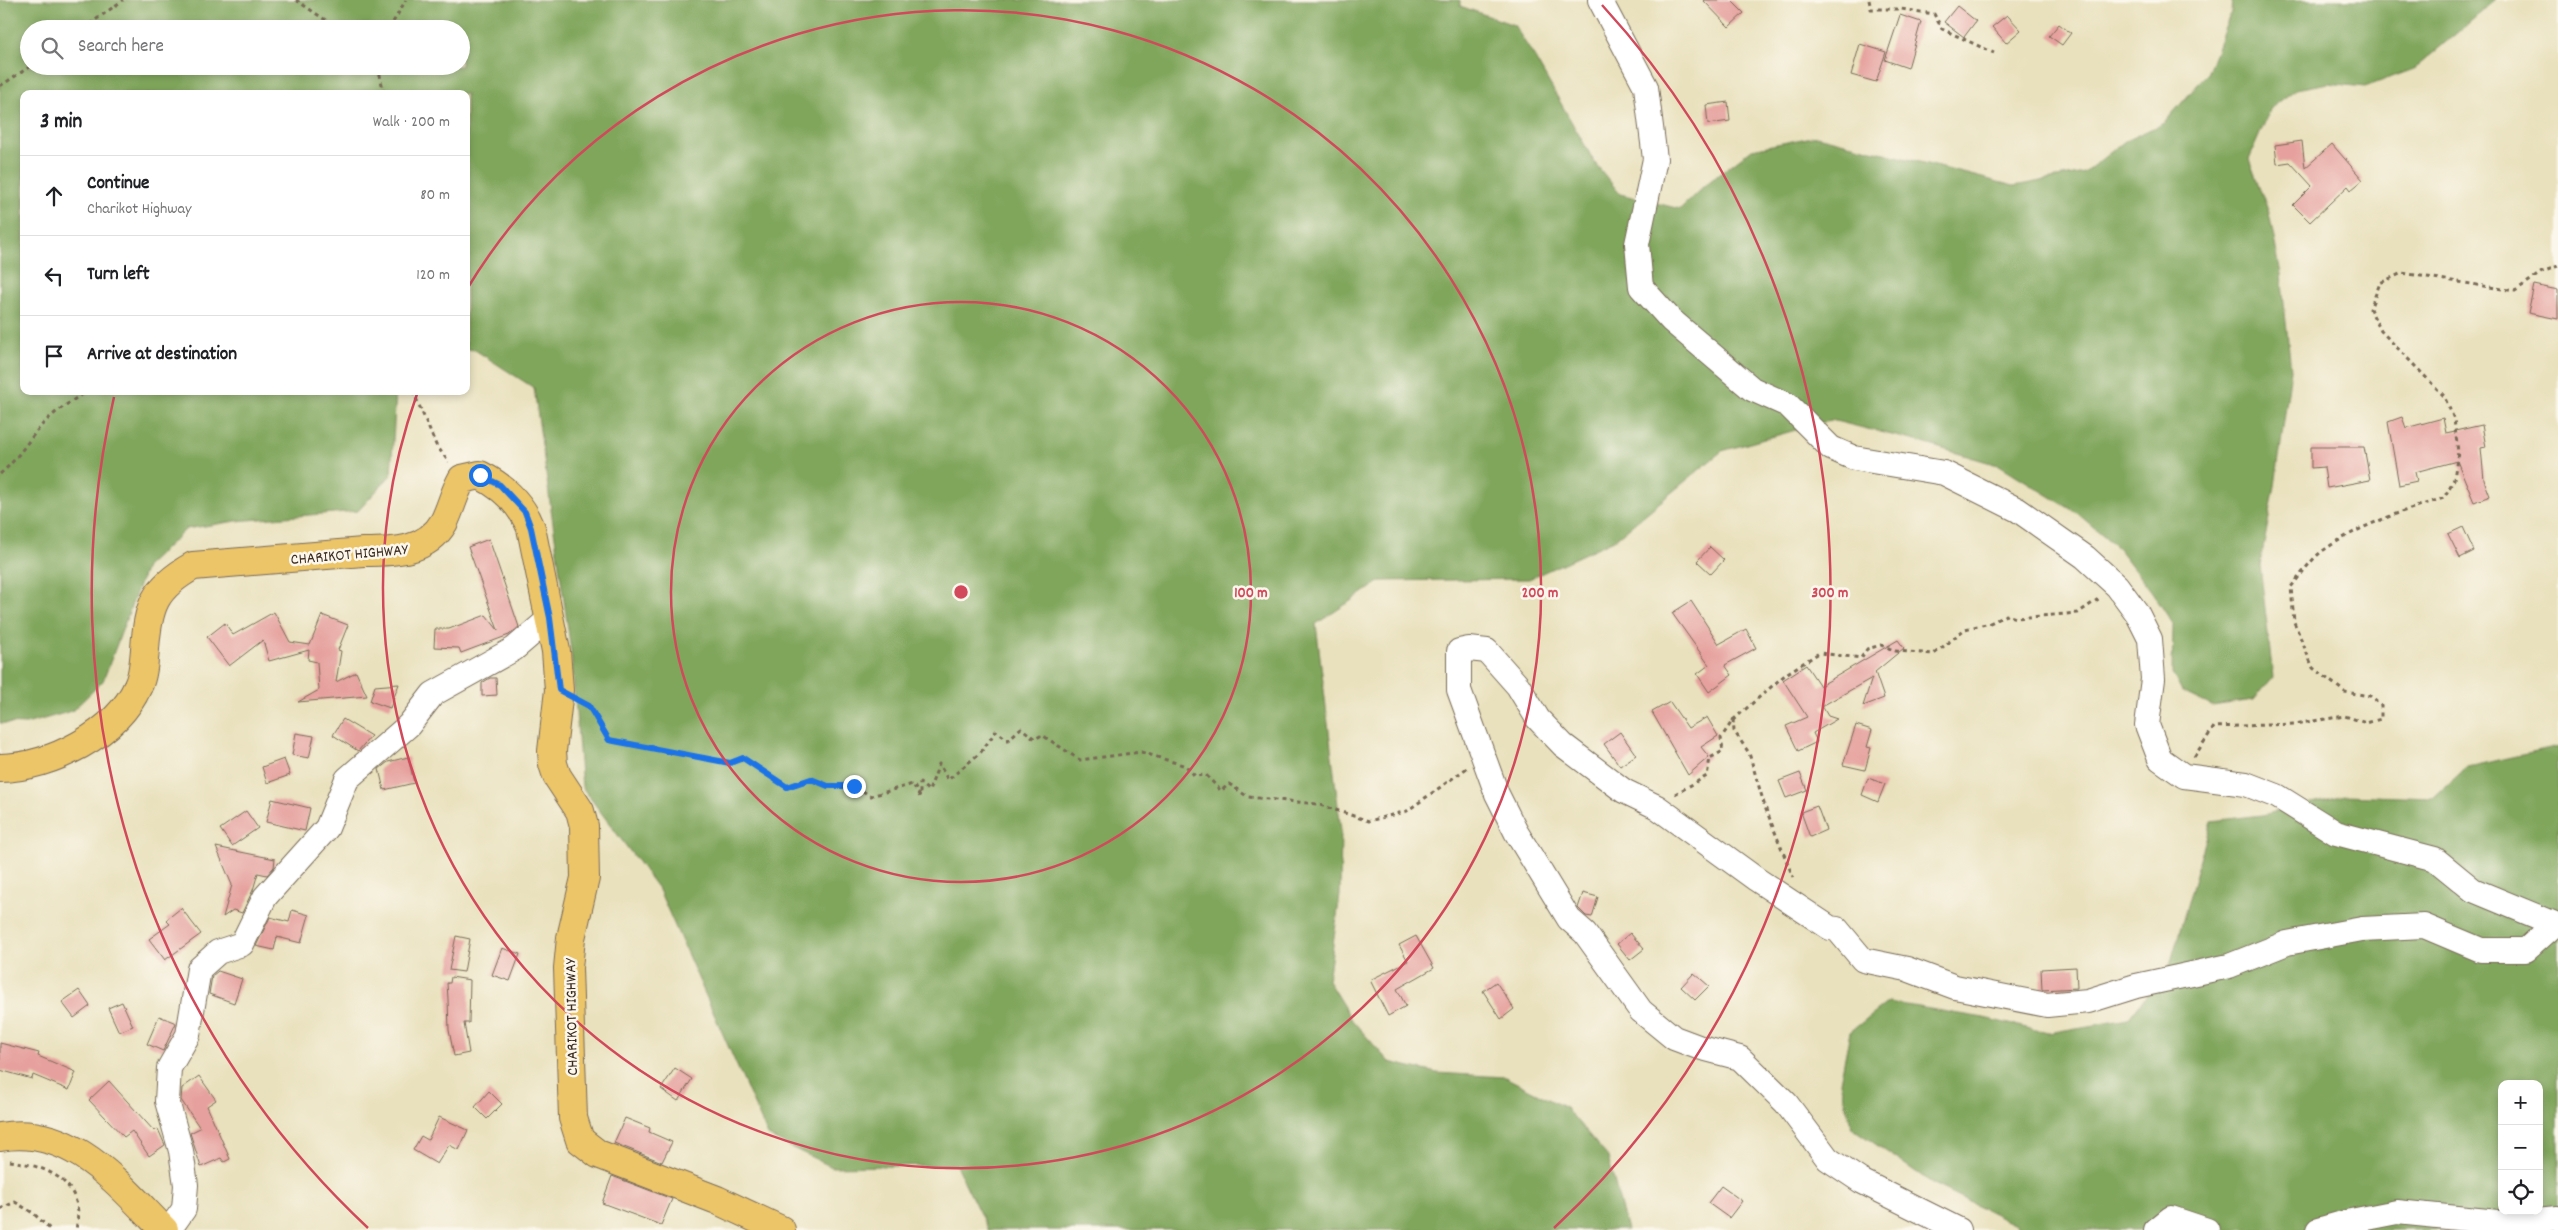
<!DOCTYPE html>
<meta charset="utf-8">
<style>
body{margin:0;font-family:Dekko,sans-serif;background:#f2f2f2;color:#202124}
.controls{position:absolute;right:15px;bottom:15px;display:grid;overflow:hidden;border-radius:10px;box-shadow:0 2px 8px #0003}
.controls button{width:45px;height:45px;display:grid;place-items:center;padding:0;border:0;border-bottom:1px solid #e0e0e0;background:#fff;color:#202124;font:25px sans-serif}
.stop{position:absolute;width:15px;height:15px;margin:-11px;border:4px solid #1a73e8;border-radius:50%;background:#fff}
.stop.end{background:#1a73e8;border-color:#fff;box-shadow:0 1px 5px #0008}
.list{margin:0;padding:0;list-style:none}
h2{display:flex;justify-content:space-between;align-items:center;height:65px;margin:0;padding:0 20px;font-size:21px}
h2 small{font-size:16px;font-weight:400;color:#757577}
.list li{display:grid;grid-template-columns:32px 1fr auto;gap:15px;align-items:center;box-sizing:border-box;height:80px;padding:0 20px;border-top:1px solid #e0e0e0}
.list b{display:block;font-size:19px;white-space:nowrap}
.list p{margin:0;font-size:16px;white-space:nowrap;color:#757577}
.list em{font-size:16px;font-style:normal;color:#757577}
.icon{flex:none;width:28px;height:28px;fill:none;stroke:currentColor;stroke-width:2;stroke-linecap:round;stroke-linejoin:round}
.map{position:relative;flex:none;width:2558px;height:1230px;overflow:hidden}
.search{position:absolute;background:#fff;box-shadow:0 2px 8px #0003;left:20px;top:20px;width:450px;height:55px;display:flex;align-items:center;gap:12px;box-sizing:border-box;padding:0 18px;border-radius:28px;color:#757577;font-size:19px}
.panel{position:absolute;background:#fff;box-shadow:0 2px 8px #0003;left:20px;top:90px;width:450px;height:305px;border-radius:10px}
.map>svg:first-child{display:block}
.forest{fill:#80a65c;stroke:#5e683d;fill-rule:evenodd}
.building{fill:#e6a19e}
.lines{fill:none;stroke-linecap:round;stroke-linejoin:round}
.minor-casing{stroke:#786a56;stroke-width:26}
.major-casing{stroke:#786a56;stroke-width:30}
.path{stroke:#786a56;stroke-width:3;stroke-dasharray:4 4;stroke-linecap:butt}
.minor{stroke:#fff;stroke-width:24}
.major{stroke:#edc569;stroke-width:28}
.route{stroke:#1a73e8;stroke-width:6}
.ring{fill:none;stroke:#d1495b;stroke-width:2.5}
.labels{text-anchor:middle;stroke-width:5;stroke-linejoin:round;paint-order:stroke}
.street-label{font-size:16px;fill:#3b2a1e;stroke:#fbf7ec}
.centre{fill:#d1495b;stroke:#fbf7ec;stroke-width:2.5}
.ring-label{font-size:15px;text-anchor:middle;font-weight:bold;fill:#d1495b;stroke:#fbf7ec;stroke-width:5;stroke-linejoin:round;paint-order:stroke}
</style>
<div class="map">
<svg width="2558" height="1230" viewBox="0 0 2558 1230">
<rect width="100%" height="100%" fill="#fbf7ec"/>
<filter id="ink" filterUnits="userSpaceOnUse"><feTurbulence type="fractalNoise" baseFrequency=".02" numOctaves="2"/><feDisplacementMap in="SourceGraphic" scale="10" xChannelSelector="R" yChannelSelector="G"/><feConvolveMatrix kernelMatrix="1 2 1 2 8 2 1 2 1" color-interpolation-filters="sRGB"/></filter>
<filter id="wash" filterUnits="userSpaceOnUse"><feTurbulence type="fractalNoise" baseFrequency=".0096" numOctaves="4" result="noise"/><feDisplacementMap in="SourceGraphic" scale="20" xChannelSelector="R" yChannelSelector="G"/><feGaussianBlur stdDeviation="1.12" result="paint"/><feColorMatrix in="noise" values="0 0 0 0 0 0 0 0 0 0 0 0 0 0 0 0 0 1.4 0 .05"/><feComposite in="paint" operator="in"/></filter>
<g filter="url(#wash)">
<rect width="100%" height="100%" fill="#e9e1bd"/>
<!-- forest -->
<g class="forest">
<path d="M0 0H1460V6L1514 25 1535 58 1595 163 1620 194 1680 209 1705 185 1752 149 1817 136 2014 186 2084 173 2125 141 2164 123 2207 74 2231 12 2232 0H2496L2414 69 2365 87 2328 83 2296 89 2271 108 2249 159 2269 213 2281 274 2291 370 2275 486 2260 565 2273 677 2254 700 2212 706 2182 692 2172 673 2173 624 2152 592 2118 548 2077 513 2001 466 1916 441 1831 420 1722 451 1614 540 1529 579 1381 581 1316 624 1341 830 1340 895 1328 981 1352 1020 1389 1062 1437 1073 1505 1077 1566 1108 1608 1157 1627 1230H988L956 1165 832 1167 768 1136 659 890 582 787 571 651 534 388 475 350 466 349V94H24V391H396L391 475 358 511 236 521 186 529 146 567 103 681 72 711 26 724 0 723ZM29 29H461V66H29Z"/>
<path d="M2558 747V1230H2022L2015 1224 1932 1183 1852 1128 1840 1082 1850 1032 1888 1002 1984 1018 2048 1033 2128 1019 2170 965 2211 821 2262 815 2345 795 2433 798 2467 767ZM2502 1084H2539V1211H2502Z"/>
</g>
<g id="blocks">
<!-- building -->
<g class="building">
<polygon points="1703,0 1731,0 1744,13 1729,27"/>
<polygon points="1957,6 1976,21 1964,37 1944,22"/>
<polygon points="1900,15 1921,22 1908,68 1885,60"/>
<polygon points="2007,15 2021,30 2006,43 1992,27"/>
<polygon points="2059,24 2071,33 2062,45 2049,36"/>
<polygon points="1860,44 1886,52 1876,82 1851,75"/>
<polygon points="1728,102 1730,121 1708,124 1706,105"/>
<polygon points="2302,141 2305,168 2332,144 2363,180 2351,190 2348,186 2310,222 2293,205 2312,186 2290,162 2277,164 2275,145"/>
<polygon points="2534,285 2558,290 2558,319 2528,313"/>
<polygon points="2402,417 2406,428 2443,418 2446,433 2482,425 2486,447 2481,448 2484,480 2490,496 2474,502 2457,461 2415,472 2417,481 2399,485 2388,422"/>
<polygon points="2311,447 2364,447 2370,480 2327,488 2324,467 2311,468"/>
<polygon points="2463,527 2474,551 2460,558 2448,534"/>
<polygon points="489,539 519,627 509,635 461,653 459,648 434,647 435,629 449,629 486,615 498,630 468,547"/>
<polygon points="1710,547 1724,560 1711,574 1697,561"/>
<polygon points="1691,601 1719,644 1746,629 1756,648 1725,665 1732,675 1709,692 1697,674 1709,665 1672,613"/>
<polygon points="274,612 290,642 310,645 322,615 348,625 338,650 341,651 336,682 356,672 367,696 298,702 319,690 317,662 308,660 309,650 269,661 263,640 229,666 207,637 225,623 233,635"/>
<polygon points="1898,640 1904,648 1875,672 1884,698 1863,706 1872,678 1822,706 1828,716 1837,719 1813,733 1817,742 1798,751 1786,726 1807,717 1783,680 1806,665 1820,686"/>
<polygon points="490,678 496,678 497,695 482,696 482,683"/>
<polygon points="399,684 390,708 370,701 375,686"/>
<polygon points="1670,702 1688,728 1707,717 1718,736 1701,747 1709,757 1688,775 1652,712"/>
<polygon points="343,719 371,736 358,751 333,735"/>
<polygon points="1856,725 1872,730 1867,747 1871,748 1865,770 1843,765"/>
<polygon points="1620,732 1636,755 1620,766 1604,744"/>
<polygon points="296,733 314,736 309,758 292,755"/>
<polygon points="408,757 414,783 384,790 379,769 388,762"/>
<polygon points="284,759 290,775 267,783 262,767"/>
<polygon points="1800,773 1807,790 1786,798 1779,781"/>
<polygon points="1868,778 1885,784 1878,802 1862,795"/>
<polygon points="272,799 310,808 305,831 266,822"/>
<polygon points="1817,806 1826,830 1810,837 1801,812"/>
<polygon points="246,811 258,828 232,846 220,829"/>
<polygon points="216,847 275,859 274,867 267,875 258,873 253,890 242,913 233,910 223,917 232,885"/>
<polygon points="1583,893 1598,897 1592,917 1586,916 1578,908"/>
<polygon points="181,908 201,934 165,960 149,939 170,924 166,920"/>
<polygon points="292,910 309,915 301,943 277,937 274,950 256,946 270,917 289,922"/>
<polygon points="1630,933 1644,949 1630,960 1617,944"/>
<polygon points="456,936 470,939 464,972 449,970"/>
<polygon points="1416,936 1434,968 1397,989 1406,1006 1388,1016 1370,980 1408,961 1399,945"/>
<polygon points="502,948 520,954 510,981 492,975"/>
<polygon points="2076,967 2077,988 2042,990 2041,969"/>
<polygon points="218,971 242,979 234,1003 209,994 212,976"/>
<polygon points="1694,973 1709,986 1695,1000 1681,987"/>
<polygon points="451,977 470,980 469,1023 464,1023 469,1053 454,1056 449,1030 448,999 447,983 450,983"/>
<polygon points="1496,982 1514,1009 1501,1019 1483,991"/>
<polygon points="79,990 90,1006 74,1018 62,1002"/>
<polygon points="122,1002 133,1026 119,1032 108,1008"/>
<polygon points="159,1016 176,1023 163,1051 147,1044"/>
<polygon points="0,1043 39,1053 38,1056 76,1072 69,1090 33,1075 32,1079 0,1070"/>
<polygon points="675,1068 692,1079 678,1101 661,1089"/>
<polygon points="199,1076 216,1100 207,1106 230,1159 224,1162 221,1158 201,1167 190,1133 200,1128 181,1100 182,1088"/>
<polygon points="109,1081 154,1131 158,1129 165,1145 149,1156 132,1131 124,1137 89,1100"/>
<polygon points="489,1091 502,1104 487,1119 475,1107"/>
<polygon points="439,1117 468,1130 459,1150 449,1145 437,1164 413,1150 421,1136 428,1140"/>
<polygon points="625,1118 650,1128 649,1132 672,1142 662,1162 614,1143"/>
<polygon points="612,1176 672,1199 661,1225 602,1203"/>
<polygon points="1721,1186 1742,1201 1729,1218 1708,1203"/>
</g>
</g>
</g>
<g filter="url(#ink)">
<use href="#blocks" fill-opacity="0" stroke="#786a56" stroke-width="1"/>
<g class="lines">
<defs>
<g id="minor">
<polyline points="1600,0 1646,87 1655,159 1637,244 1641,287 1671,320 1752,389 1788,405 1831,448 1854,458 1944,473 2018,510 2085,557 2117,586 2137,613 2150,639 2153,679 2147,725 2160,759 2184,776 2246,784 2277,796 2336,833 2435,859 2473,890 2555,924 2526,950 2481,950 2424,926 2362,929 2287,943 2229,966 2136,986 2088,1001 2047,1005 1955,987 1907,969 1863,960 1837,929 1830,928 1756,879 1657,807 1624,791 1563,745 1538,719 1518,686 1487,651 1469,649 1459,651 1459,690 1497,794 1516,832 1569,919 1585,933 1641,1011 1674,1038 1698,1047 1740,1058 1786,1103 1828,1159 1861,1181 1959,1230"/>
<polyline points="169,1230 184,1209 186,1185 181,1151 167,1101 169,1068 188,1035 199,969 218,952 242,944 265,897 327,828 347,779 409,725 433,694 514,649 550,618"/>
<polyline points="2156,1230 2171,1218 2207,1230"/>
<polyline points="2318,1230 2346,1222 2397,1212 2508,1223 2558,1218"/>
</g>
<g id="major">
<path d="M0 768C51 767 117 734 138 686 143 676 144 661 145 649 148 606 154 588 193 566L363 552C394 552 427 552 444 522 451 508 454 493 462 479L480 475C504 487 521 503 531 528L556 651 559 690 552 751 553 764 557 776 580 811 584 826 585 878 571 938 568 968 573 1118 580 1140 598 1154 717 1200 781 1230"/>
<path d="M0 1137C72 1124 118 1184 164 1230"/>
</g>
</defs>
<!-- minor casing -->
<use href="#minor" class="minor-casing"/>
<!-- major casing -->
<use href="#major" class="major-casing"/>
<!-- path -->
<g class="path">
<polyline points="296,0 339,29"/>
<polyline points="1869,0 1871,9 1901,9 1934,14 1942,29 1994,53"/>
<polyline points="83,29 123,0"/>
<polyline points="389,29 406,0"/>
<polyline points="378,66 384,94"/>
<polyline points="0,86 31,66"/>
<polyline points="413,391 436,445 449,462"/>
<path d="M0 474C16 461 27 442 41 426 54 412 71 401 88 391"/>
<polyline points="579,701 589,706 609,740 730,763 743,758 787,787 811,779 828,786 854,786 871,796 913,784 920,797 920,783 929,791 939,764 948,780 981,752 996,731 1008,740 1021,728 1035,739 1042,735 1080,760 1141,752 1186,766 1195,776 1206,775 1221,791 1229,784 1248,797 1317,804 1369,821 1407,811 1467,768"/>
<polyline points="1733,720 1786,674 1819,653 1861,658 1867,649 1881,645 1896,651 1934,654 1965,629 1990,623 2006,615 2016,618 2078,613 2100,598"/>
<path d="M2194 757 2214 727 2294 724 2345 716 2366 723 2381 719V706L2370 696 2345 692 2313 668 2294 622 2291 587C2300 576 2310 561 2321 552 2357 526 2402 511 2444 498L2454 479 2458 452 2454 419 2444 396 2381 331 2370 309 2380 283 2402 273 2515 291 2542 272 2558 266"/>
<polyline points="1675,794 1707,776 1710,758 1723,751 1721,738 1733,720 1734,731 1749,753 1765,807 1793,877"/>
<path d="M10 1161C37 1165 71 1174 77 1206 79 1213 77 1223 76 1230"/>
<polyline points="0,1209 15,1202 33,1213 51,1230"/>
</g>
<!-- minor -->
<use href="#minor" class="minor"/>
<!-- major -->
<use href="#major" class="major"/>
</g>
</g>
<g class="lines" filter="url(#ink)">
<!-- route -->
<polyline class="route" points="480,475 500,485 525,512 531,528 550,618 559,690 589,706 609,740 730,763 743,758 787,787 811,779 828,786 854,786"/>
</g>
<!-- distance rings -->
<g class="ring">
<circle cx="961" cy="592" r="290"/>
<path d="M467 289A579 579 0 1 1 417 394"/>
<path d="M368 1228A869 869 0 0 1 114 397M1602 5A869 869 0 0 1 1554 1228"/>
</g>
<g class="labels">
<!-- street labels -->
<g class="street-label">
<text transform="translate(349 553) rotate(-5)" y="6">CHARIKOT HIGHWAY</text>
<text transform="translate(570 1017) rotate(-91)" y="6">CHARIKOT HIGHWAY</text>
</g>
</g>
<circle cx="961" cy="592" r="8" class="centre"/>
<g class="ring-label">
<text x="1251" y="597">100 m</text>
<text x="1540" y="597">200 m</text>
<text x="1830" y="597">300 m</text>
</g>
</svg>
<div class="controls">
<button>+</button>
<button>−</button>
<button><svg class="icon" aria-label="locate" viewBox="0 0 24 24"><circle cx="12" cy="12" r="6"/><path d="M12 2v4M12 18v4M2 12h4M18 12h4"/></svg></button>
</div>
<div class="stop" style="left:480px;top:475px"></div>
<div class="stop end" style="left:854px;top:786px"></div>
<div class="search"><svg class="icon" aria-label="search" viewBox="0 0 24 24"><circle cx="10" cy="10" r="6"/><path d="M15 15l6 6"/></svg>Search here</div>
<section class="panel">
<h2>3 min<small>Walk · 200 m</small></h2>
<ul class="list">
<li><svg class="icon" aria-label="ahead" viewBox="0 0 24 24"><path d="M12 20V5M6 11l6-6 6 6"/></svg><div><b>Continue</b><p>Charikot Highway</p></div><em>80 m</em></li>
<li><svg class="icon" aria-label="left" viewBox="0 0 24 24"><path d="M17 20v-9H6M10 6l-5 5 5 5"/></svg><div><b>Turn left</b></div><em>120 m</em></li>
<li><svg class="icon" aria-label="arrive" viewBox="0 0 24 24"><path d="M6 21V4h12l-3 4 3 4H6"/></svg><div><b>Arrive at destination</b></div></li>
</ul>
</section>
</div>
